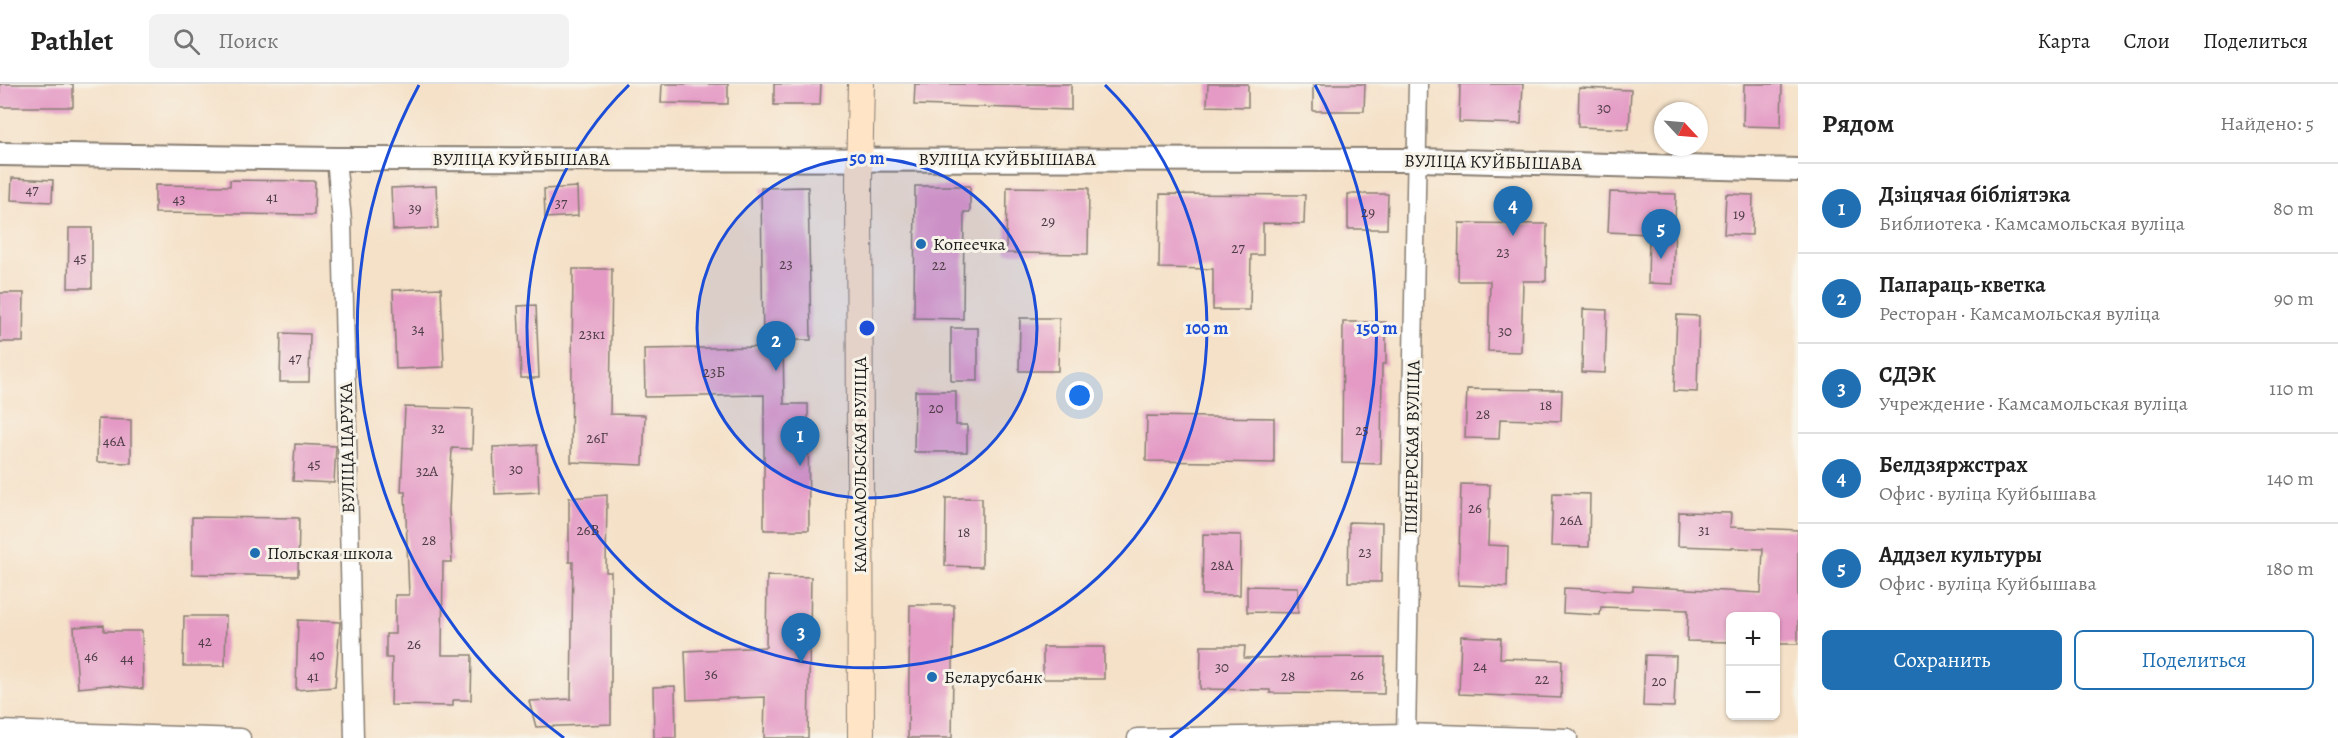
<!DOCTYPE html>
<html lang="ru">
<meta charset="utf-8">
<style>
body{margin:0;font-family:Alegreya,serif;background:#f2f2f2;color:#222}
.controls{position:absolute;right:18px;bottom:18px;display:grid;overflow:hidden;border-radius:9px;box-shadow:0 2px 4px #0004}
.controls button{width:54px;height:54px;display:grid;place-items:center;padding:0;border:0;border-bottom:2px solid #e0e0e0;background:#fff;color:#222;font:30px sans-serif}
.compass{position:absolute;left:1654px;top:18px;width:54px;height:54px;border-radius:50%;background:#fff;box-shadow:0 2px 4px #0004;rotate:116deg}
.you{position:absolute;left:1080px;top:312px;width:21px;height:21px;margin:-15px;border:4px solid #fff;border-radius:50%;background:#1a73e8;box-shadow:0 0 0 9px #1a73e833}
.badge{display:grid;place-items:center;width:39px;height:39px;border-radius:50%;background:#1f6fb2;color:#fff;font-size:20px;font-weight:700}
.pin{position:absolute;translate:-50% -50px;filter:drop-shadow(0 2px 3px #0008)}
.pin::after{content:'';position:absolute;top:32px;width:21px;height:18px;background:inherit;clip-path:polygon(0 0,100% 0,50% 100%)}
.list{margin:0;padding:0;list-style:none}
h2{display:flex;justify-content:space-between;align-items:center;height:78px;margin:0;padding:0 24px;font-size:26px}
h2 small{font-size:20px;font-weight:400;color:#767676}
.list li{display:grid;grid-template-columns:39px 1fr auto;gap:18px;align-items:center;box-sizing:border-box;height:90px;padding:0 24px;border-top:2px solid #e0e0e0}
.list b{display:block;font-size:22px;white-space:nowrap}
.list p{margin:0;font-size:20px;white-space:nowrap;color:#767676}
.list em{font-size:20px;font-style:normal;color:#767676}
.actions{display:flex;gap:12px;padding:18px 24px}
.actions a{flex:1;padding:14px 0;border:2px solid #1f6fb2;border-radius:9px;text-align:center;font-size:21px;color:#1f6fb2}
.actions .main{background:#1f6fb2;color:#fff}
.icon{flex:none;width:33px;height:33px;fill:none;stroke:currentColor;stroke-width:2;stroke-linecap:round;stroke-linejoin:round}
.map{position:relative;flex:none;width:1798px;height:654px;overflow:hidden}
header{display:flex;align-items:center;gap:36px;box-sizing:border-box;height:84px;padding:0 30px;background:#fff;border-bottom:2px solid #e0e0e0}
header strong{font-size:28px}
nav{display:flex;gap:33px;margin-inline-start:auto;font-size:21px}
.search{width:420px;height:54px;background:#f2f2f2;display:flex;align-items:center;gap:15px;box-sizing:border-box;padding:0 21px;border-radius:9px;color:#767676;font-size:22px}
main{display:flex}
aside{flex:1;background:#fff}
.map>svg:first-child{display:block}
.building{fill:#e49ac5}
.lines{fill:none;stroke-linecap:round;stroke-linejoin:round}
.minor-casing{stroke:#887e72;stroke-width:21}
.tertiary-casing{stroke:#887e72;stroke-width:26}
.secondary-casing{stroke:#887e72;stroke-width:28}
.minor{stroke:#fff;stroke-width:18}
.tertiary{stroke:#fff;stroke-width:22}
.secondary{stroke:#ffe4c6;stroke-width:26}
.ring{fill:none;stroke:#1d4ed8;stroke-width:3}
.poi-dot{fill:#1f6fb2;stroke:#f7f3e8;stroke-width:2}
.labels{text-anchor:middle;stroke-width:6;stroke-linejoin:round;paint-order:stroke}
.number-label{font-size:15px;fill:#4e3c46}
.street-label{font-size:18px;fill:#1c1c1c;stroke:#f7f3e8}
.poi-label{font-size:18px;fill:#1c1c1c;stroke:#f7f3e8;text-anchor:start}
.centre{fill:#1d4ed8;stroke:#f7f3e8;stroke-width:3}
.ring-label{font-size:18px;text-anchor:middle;font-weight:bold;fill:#1d4ed8;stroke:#f7f3e8;stroke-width:6;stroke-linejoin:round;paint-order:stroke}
</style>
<header>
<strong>Pathlet</strong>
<div class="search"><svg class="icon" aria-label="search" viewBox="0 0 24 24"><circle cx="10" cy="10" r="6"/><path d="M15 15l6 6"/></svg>Поиск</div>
<nav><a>Карта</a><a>Слои</a><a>Поделиться</a></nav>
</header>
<main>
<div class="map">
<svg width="1798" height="654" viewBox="0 0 1798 654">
<rect width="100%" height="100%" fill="#f7f3e8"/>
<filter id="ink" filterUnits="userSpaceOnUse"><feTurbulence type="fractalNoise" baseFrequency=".0167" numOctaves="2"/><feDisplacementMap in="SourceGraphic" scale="12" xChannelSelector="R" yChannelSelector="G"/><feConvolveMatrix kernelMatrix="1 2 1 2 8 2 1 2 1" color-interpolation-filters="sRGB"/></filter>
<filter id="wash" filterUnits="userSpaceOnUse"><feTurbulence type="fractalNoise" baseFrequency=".008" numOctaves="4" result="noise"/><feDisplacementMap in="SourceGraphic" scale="24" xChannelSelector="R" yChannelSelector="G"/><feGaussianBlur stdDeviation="1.35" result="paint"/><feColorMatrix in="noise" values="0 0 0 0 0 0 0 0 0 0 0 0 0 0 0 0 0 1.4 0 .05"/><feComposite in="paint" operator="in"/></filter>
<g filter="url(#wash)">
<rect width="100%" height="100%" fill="#f5e1c8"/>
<g id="blocks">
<!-- building -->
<g class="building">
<rect x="0" y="0" width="73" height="23"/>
<polygon points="662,0 728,0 728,20 661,19"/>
<polygon points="774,0 821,0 820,21 774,21"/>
<polygon points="915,0 1071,0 1071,26 914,21"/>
<polygon points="1208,0 1248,0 1248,23 1207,22"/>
<polygon points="1313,0 1365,0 1364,27 1313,27"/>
<polygon points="1460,0 1523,0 1521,40 1459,38"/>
<polygon points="1744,0 1782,0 1781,43 1743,42"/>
<polygon points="1579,4 1631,6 1629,45 1578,43"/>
<polygon points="12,94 53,96 52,118 11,116"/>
<polygon points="230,96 315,97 314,131 155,129 155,101 230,102"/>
<polygon points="436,102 438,144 393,146 391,104"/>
<polygon points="915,102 970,102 970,128 964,128 963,235 914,234"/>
<polygon points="577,103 578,132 545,134 544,105"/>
<polygon points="808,103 811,256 783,256 784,320 808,320 809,446 764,446 764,311 645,313 644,265 763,263 761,104"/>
<polygon points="1007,103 1089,104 1088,170 1006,169"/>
<polygon points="1610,108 1676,110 1673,200 1648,199 1649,150 1608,148"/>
<polygon points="1160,110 1305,111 1304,140 1263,139 1263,171 1251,171 1250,226 1213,226 1213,185 1159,184"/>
<polygon points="1348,110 1388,110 1387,145 1348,145"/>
<polygon points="1726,110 1753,111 1752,151 1724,150"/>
<polygon points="1459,139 1547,140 1546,197 1523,197 1521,268 1488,267 1490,197 1458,197"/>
<polygon points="69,144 92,144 92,204 68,204"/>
<polygon points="573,185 612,185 610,330 645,331 643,381 571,378"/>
<polygon points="441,204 444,283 396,285 393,206"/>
<polygon points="0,209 24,209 23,258 0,258"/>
<polygon points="536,221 539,294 521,294 518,222"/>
<polygon points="1583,225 1607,226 1605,289 1582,288"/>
<polygon points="1677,231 1699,232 1697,308 1674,307"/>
<polygon points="1020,234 1059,234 1058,287 1019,287"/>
<polygon points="1343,238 1386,238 1386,280 1382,280 1381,380 1342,379"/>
<rect x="951" y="244" width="27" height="53"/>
<polygon points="281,249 310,250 309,298 280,298"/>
<polygon points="1467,305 1562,306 1561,337 1500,335 1499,355 1465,354"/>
<polygon points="915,307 956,307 956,341 967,341 967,368 914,368"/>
<polygon points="405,323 473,325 472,365 452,364 449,427 452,478 443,478 442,571 472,571 471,616 453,616 453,622 391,621 392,574 386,574 386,550 395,550 395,511 409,511 405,408 401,408"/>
<polygon points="1147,332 1274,334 1274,379 1146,377"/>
<polygon points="98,335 131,336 131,379 97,378"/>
<polygon points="295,360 336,362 334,399 293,397"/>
<polygon points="537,361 539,408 495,410 493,363"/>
<polygon points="1461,400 1490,401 1488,461 1508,462 1507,503 1458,501"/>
<polygon points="1553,409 1590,410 1589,463 1551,462"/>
<polygon points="607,411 606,488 611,488 611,640 536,643 529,617 571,615 573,478 569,478 569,414"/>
<polygon points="946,414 982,414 982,483 945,482"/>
<polygon points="1679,428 1731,429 1730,443 1798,446 1798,560 1776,560 1776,532 1731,532 1731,558 1687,557 1688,526 1601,523 1600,531 1563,529 1564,504 1633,507 1633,502 1761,509 1763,465 1678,462"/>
<polygon points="192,433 299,434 298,492 192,490"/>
<polygon points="1349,438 1382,439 1381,498 1348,498"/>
<polygon points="1203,450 1241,451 1240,511 1202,511"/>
<polygon points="767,492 811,493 808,654 764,654 765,613 687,616 685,567 766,563"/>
<polygon points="1247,502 1298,503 1298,529 1247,528"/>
<polygon points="910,521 954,521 952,654 908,654"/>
<polygon points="184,532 226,532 225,582 183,582"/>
<polygon points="298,536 340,538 335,603 296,606"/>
<polygon points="104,541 104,547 142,547 143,605 108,601 78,604 74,543"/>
<polygon points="1461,552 1501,554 1500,574 1562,576 1561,614 1459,610"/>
<polygon points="1201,562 1245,562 1244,574 1385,573 1384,610 1270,609 1270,606 1200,605"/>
<rect x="1043" y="563" width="61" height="32"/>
<polygon points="1645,571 1676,572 1674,623 1643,622"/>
<polygon points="675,602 676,654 654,654 653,603"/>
</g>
</g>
</g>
<g filter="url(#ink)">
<use href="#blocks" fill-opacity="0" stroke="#887e72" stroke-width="1.5"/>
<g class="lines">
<defs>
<g id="minor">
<polyline points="336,75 342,137 354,654"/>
<polyline points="0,646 241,654"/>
<polyline points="1137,654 1406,649 1568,654"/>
<polyline points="1406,654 1418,0"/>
</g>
<polyline id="tertiary" points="0,70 336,75 1418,76 1798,86"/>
<polyline id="secondary" points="861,654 859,96 861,0"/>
</defs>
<!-- minor casing -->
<use href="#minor" class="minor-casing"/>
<!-- tertiary casing -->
<use href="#tertiary" class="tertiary-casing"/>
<!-- secondary casing -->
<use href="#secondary" class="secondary-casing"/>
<!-- minor -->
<use href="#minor" class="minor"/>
<!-- tertiary -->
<use href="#tertiary" class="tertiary"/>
<!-- secondary -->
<use href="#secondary" class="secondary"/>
</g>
</g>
<!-- distance rings -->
<circle cx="867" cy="244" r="170" fill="#1d4ed8" fill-opacity=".12"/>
<g class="ring">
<circle cx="867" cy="244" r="170"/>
<path d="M1105 1A340 340 0 1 1 629 1"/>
<path d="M564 654A510 510 0 0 1 419 1M1315 1A510 510 0 0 1 1170 654"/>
</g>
<!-- markers -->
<g class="poi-dot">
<circle cx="921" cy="160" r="6"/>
<circle cx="255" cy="469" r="6"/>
<circle cx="932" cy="593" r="6"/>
</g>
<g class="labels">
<!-- number labels -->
<g class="number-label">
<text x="1604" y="29">30</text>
<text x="32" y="111">47</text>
<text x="272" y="118">41</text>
<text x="179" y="120">43</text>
<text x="561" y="124">37</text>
<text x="415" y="129">39</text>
<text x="1368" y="133">29</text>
<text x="1739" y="135">19</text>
<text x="1048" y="142">29</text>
<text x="1238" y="169">27</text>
<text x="1503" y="173">23</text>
<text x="80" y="179">45</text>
<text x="786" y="185">23</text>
<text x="939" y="186">22</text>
<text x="418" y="250">34</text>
<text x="1505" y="252">30</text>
<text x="592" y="255">23к1</text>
<text x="295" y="279">47</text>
<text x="714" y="293">23Б</text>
<text x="1546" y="326">18</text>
<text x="936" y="329">20</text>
<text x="1483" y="335">28</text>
<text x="438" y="349">32</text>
<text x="1362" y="351">25</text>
<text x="597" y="359">26Г</text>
<text x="114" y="362">46А</text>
<text x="314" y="385">45</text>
<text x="516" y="390">30</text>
<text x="427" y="392">32А</text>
<text x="1475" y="429">26</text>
<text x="1571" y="441">26А</text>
<text x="588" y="451">26В</text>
<text x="1704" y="451">31</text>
<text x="964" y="453">18</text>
<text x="429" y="461">28</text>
<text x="1365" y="473">23</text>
<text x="1222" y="486">28А</text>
<text x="205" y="562">42</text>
<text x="414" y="565">26</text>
<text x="317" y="576">40</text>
<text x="91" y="577">46</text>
<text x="127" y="579">44</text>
<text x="1480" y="587">24</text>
<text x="1222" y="588">30</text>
<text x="711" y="595">36</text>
<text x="1357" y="596">26</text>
<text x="313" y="597">41</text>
<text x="1288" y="597">28</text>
<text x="1542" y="600">22</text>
<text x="1659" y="602">20</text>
</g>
<!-- street labels -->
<g class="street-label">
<text x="521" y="81">ВУЛІЦА КУЙБЫШАВА</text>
<text x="1007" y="81">ВУЛІЦА КУЙБЫШАВА</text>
<text transform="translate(1493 78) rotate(1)" y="6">ВУЛІЦА КУЙБЫШАВА</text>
<text transform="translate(1412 363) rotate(-89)" y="6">ПІЯНЕРСКАЯ ВУЛІЦА</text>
<text transform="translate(347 364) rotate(-91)" y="6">ВУЛІЦА ЦАРУКА</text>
<text transform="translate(860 381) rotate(-90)" y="6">КАМСАМОЛЬСКАЯ ВУЛІЦА</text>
</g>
<!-- poi labels -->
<g class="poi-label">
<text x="933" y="166">Копеечка</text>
<text x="267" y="475">Польская школа</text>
<text x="944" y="599">Беларусбанк</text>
</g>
</g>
<circle cx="867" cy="244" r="9" class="centre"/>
<g class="ring-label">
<text x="867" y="80">50 m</text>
<text x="1207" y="250">100 m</text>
<text x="1377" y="250">150 m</text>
</g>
</svg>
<div class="controls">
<button>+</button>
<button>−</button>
</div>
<svg class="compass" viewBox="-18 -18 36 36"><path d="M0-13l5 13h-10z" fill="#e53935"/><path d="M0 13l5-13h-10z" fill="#767676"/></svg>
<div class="you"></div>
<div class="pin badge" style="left:800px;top:382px">1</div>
<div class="pin badge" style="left:776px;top:287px">2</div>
<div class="pin badge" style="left:801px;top:579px">3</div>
<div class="pin badge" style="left:1513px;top:152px">4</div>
<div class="pin badge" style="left:1661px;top:175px">5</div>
</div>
<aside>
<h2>Рядом<small>Найдено: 5</small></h2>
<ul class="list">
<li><span class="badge">1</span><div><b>Дзіцячая бібліятэка</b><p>Библиотека · Камсамольская вуліца</p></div><em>80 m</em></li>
<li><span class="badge">2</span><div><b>Папараць-кветка</b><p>Ресторан · Камсамольская вуліца</p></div><em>90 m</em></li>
<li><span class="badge">3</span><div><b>СДЭК</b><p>Учреждение · Камсамольская вуліца</p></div><em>110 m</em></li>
<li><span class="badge">4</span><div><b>Белдзяржстрах</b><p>Офис · вуліца Куйбышава</p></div><em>140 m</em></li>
<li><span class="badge">5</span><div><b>Аддзел культуры</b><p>Офис · вуліца Куйбышава</p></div><em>180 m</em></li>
</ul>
<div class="actions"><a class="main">Сохранить</a><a>Поделиться</a></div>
</aside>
</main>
